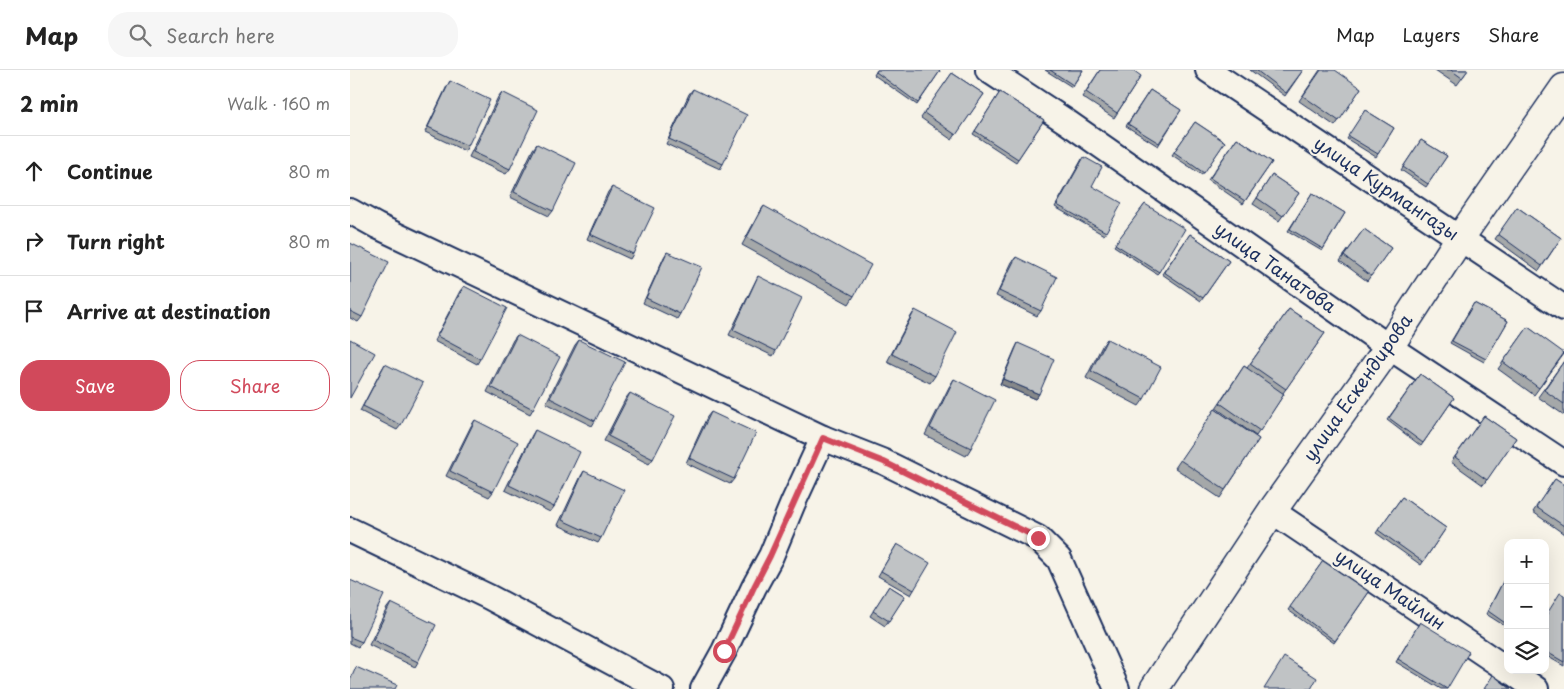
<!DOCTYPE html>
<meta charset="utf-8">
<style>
body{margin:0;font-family:"Playpen Sans",sans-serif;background:#f6f6f6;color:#222}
.controls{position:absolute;right:15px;bottom:15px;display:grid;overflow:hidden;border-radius:10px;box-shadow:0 5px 20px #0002}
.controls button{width:45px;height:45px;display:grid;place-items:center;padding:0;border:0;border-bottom:1px solid #e0e0e0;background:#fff;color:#222;font:25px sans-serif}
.stop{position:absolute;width:15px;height:15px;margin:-11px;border:4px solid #d1495b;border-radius:50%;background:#fff}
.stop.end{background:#d1495b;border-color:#fff;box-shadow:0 1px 5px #0008}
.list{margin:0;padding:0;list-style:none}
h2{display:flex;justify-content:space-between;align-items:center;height:65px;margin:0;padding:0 20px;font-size:21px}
h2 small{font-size:16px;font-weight:400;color:#767676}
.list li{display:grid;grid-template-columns:32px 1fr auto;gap:15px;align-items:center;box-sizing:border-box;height:70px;padding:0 20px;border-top:1px solid #e0e0e0}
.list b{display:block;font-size:19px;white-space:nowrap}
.list em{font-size:16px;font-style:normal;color:#767676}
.actions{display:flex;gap:10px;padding:15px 20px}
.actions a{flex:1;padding:11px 0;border:1px solid #d1495b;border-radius:20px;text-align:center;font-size:18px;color:#d1495b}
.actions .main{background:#d1495b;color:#fff}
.icon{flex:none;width:28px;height:28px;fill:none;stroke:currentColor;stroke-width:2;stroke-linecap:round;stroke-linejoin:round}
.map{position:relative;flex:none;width:1214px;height:619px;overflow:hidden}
header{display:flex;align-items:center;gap:30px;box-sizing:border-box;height:70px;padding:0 25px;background:#fff;border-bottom:1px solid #e0e0e0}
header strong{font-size:24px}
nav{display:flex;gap:28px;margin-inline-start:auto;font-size:18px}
.search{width:350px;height:45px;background:#f6f6f6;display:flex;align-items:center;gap:12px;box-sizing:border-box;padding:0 18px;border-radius:20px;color:#767676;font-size:19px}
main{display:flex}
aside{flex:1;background:#fff}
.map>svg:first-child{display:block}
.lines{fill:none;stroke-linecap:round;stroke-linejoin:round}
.minor-casing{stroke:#1b2f5e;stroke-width:28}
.tertiary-casing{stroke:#1b2f5e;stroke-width:31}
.minor{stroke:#f7f3e8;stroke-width:24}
.tertiary{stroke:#f7f3e8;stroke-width:28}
.wall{fill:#a5a8a9;stroke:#1b2f5e}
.shaded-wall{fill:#86888a;stroke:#1b2f5e}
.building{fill:#c0c3c5;stroke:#1b2f5e}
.route{stroke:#d1495b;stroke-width:6}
.labels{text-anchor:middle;stroke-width:4;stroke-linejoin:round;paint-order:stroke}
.street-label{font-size:18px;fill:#1b2f5e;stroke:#f7f3e8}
</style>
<header>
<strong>Map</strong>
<div class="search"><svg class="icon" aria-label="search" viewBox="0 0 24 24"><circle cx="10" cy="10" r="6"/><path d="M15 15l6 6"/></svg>Search here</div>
<nav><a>Map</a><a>Layers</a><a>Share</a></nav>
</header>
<main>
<aside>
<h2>2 min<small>Walk · 160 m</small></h2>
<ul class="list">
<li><svg class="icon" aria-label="ahead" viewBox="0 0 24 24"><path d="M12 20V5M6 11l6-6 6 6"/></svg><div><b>Continue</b></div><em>80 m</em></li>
<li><svg class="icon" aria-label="right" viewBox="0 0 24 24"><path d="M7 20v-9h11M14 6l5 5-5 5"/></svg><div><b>Turn right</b></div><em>80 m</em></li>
<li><svg class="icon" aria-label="arrive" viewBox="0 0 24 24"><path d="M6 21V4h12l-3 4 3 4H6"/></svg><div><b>Arrive at destination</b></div></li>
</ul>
<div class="actions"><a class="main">Save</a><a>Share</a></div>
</aside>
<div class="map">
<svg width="1214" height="619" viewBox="0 0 1214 619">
<rect width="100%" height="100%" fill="#f7f3e8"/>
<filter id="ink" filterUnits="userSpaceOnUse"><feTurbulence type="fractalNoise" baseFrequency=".02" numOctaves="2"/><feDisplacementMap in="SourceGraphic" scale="10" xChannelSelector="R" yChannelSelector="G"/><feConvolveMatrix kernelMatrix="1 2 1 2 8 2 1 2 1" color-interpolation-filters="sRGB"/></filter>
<g filter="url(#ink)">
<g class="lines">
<defs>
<g id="minor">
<polyline points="638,0 717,52 1039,277 1214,393"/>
<polyline points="858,0 1214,238"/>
<polyline points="0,141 27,156 473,368 534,392 688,468 709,489 767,619"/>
<polyline points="922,441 1158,600"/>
<polyline points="0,460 139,527 312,619"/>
<polyline points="1159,600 1186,619"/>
<polyline points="353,619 374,581 404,517 421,486 443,433 473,368"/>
</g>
<polyline id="tertiary" points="804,619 922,441 1039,277 1110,168 1214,18"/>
</defs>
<!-- minor casing -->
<use href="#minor" class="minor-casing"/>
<!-- tertiary casing -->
<use href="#tertiary" class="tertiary-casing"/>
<!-- minor -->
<use href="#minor" class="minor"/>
<!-- tertiary -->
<use href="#tertiary" class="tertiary"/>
</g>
<!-- wall -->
<g class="wall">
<polygon points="527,0 590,1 567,35 524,5"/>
<polygon points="695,0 733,0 722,17"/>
<polygon points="750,0 791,6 764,48 732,27"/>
<polygon points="900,0 953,0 935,26"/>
<polygon points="970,0 1011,18 985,56 949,31"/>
<polygon points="1085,0 1118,0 1107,15"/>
<polygon points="602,3 634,24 602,70 571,48"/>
<polygon points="100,11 118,76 115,81 75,62 97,16"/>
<polygon points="343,19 373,94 370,99 316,74 339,24"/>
<polygon points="800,20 831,40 808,76 776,56"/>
<polygon points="152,22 160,99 156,104 119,87 148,27"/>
<polygon points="650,22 694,50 666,92 623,64"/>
<polygon points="1015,40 1044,58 1026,87 997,69"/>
<polygon points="845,52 875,72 852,105 822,85"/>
<polygon points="887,68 922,92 893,134 858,110"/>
<polygon points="1071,70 1097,86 1076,117 1051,100"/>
<polygon points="187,74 203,141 199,146 160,127 183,79"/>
<polygon points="732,89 742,116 756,162 754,165 705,137"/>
<polygon points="922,105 949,123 929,151 903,134"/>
<polygon points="262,117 283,184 280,189 237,169 258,122"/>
<polygon points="962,123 995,143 972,181 938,161"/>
<polygon points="795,134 809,202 807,204 764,176"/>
<polygon points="414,136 504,226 499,234 392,175 409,143"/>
<polygon points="1167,137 1211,168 1189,201 1145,169"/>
<polygon points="1014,159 1041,178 1017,211 990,191"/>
<polygon points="840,164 879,191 851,231 812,204"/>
<polygon points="0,173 12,247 8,252 0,248"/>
<polygon points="317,182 330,244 327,249 293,233 314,187"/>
<polygon points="666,187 691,241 687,246 646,226 662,192"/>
<polygon points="408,206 426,281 423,286 379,265 405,212"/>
<polygon points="114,216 130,289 127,294 84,271 110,221"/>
<polygon points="1124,233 1158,251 1134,292 1100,273"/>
<polygon points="939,239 975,263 933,323 934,324 906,366 866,338 894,296 897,298"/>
<polygon points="565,240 585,306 580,313 537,292 560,248"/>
<polygon points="1178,257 1214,284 1184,325 1148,299"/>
<polygon points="167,265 183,339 180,344 137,322 163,270"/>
<polygon points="757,269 794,329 789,336 736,308 752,276"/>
<polygon points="229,270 245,351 242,356 196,333 225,275"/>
<polygon points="668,273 689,324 685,329 650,314 665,279"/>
<polygon points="1214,291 1214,345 1188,327"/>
<polygon points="35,294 51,355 47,360 10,341 32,299"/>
<polygon points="1070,304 1104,328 1071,376 1037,350"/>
<polygon points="604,309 621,378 616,386 575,365 599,317"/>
<polygon points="280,323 303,389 299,394 254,371 276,328"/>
<polygon points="865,339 909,369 870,428 825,398"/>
<polygon points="361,342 384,409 380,414 336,393 357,347"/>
<polygon points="1134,346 1166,368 1133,415 1101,392"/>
<polygon points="125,350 143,422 139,427 96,406 121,356"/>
<polygon points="185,360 204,437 200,442 155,420 182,365"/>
<polygon points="234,401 251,468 248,473 208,455 231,406"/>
<polygon points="1205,409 1214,415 1214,464 1183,442"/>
<polygon points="1052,427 1096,458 1071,495 1026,463"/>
<polygon points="547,474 564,520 561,525 528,506"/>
<polygon points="973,491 1019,522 984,573 938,540"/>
<polygon points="1158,502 1158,558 1136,544"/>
<polygon points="0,510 12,572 8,577 0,573"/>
<polygon points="539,516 555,526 535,556 520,546"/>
<polygon points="1214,525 1214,596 1195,585 1195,547"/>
<polygon points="41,533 68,592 65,597 19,575 37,538"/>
<polygon points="1070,552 1097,619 1091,619 1046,592"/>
</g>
<!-- shaded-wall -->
<polygon class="shaded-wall" points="653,309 689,324 685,329 650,314"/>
<!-- building -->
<g class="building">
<polygon points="527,0 588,0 590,1 568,33 526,2"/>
<polygon points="700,0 733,0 723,15"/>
<polygon points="750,0 783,0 791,6 767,43 736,22"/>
<polygon points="906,0 953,0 936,23"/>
<polygon points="971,0 985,0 1011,18 989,51 953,26"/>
<polygon points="1101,0 1118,0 1112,8"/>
<polygon points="602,3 634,24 606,65 574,43"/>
<polygon points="100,11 140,30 118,76 78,57"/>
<polygon points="343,19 397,45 373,94 319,69"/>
<polygon points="800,20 831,40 809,73 778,54"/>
<polygon points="152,22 188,40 160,99 123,82"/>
<polygon points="650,22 694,50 668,89 625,61"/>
<polygon points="1015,40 1044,58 1028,84 998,66"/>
<polygon points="845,52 875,72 854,103 824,82"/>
<polygon points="887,68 922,92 895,131 860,108"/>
<polygon points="1071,70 1097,86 1078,114 1053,97"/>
<polygon points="187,74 226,93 203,141 164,122"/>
<polygon points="734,87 752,97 742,116 772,133 756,162 707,135"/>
<polygon points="922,105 949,123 933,146 907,128"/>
<polygon points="262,117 305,138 283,184 240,164"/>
<polygon points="962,123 995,143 973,179 940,159"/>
<polygon points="795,134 835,159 809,202 765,174"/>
<polygon points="414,136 521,195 504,226 397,167"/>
<polygon points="1167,137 1211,168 1192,196 1148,164"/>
<polygon points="1014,159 1041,178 1021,206 994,186"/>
<polygon points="840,164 879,191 853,228 814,202"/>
<polygon points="0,173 39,192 12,247 0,241"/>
<polygon points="317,182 352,197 330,244 296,228"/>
<polygon points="666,187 707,207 691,241 649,221"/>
<polygon points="408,206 452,228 426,281 383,260"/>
<polygon points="114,216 157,238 130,289 87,266"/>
<polygon points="1124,233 1158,251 1136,289 1102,271"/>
<polygon points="939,239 975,263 936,319 900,294"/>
<polygon points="565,240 607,262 585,306 542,284"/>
<polygon points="1178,257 1214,283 1189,318 1153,292"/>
<polygon points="167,265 210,287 183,339 141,317"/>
<polygon points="0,269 25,283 0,328"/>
<polygon points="757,269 811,297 794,329 741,301"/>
<polygon points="229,270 275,292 245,351 200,328"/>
<polygon points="668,273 704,289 689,324 653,309"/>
<polygon points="1214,291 1214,334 1194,320"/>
<polygon points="35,294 73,313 51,355 13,336"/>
<polygon points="894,296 934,324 910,361 870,333"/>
<polygon points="1070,304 1104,328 1073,373 1039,348"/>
<polygon points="604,309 645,330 621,378 580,358"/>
<polygon points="280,323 325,346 303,389 258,366"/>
<polygon points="865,339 909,369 875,420 830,390"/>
<polygon points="361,342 406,363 384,409 339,388"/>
<polygon points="1134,346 1166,368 1137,410 1105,387"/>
<polygon points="125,350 168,372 143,422 100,401"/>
<polygon points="185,360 230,382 204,437 159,415"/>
<polygon points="234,401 274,420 251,468 212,450"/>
<polygon points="1205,409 1214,415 1214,456 1186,437"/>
<polygon points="1052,427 1096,458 1073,492 1028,460"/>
<polygon points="547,474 580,493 564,520 531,501"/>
<polygon points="973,491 1019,522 985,571 940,537"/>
<polygon points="1158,502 1158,555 1138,541"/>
<polygon points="0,510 34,525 12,572 0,567"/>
<polygon points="539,516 555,526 539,551 523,541"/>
<polygon points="1210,523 1214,525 1214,592 1195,581 1195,547"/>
<polygon points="41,533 86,555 68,592 23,570"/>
<polygon points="1070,552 1119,582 1097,619 1048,589"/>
<polygon points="934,587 967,608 961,619 914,619"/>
<polygon points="6,597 47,615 45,619 0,619 0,611"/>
<polygon points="1143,605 1161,619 1134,619"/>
</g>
</g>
<g class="lines" filter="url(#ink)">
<!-- route -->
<polyline class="route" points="374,581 404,517 420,486 473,368 534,392 688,468"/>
</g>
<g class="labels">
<!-- street labels -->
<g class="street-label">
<text transform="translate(1036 119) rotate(34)" y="6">улица Курмангазы</text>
<text transform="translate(925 198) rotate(35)" y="6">улица Танатова</text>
<text transform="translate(1008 318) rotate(-55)" y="6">улица Ескендирова</text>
<text transform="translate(1040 520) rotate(34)" y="6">улица Майлин</text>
</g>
</g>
</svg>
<div class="controls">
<button>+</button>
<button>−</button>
<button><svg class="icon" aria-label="layers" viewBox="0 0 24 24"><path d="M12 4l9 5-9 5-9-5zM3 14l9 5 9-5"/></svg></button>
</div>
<div class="stop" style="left:374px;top:581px"></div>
<div class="stop end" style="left:688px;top:468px"></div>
</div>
</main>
